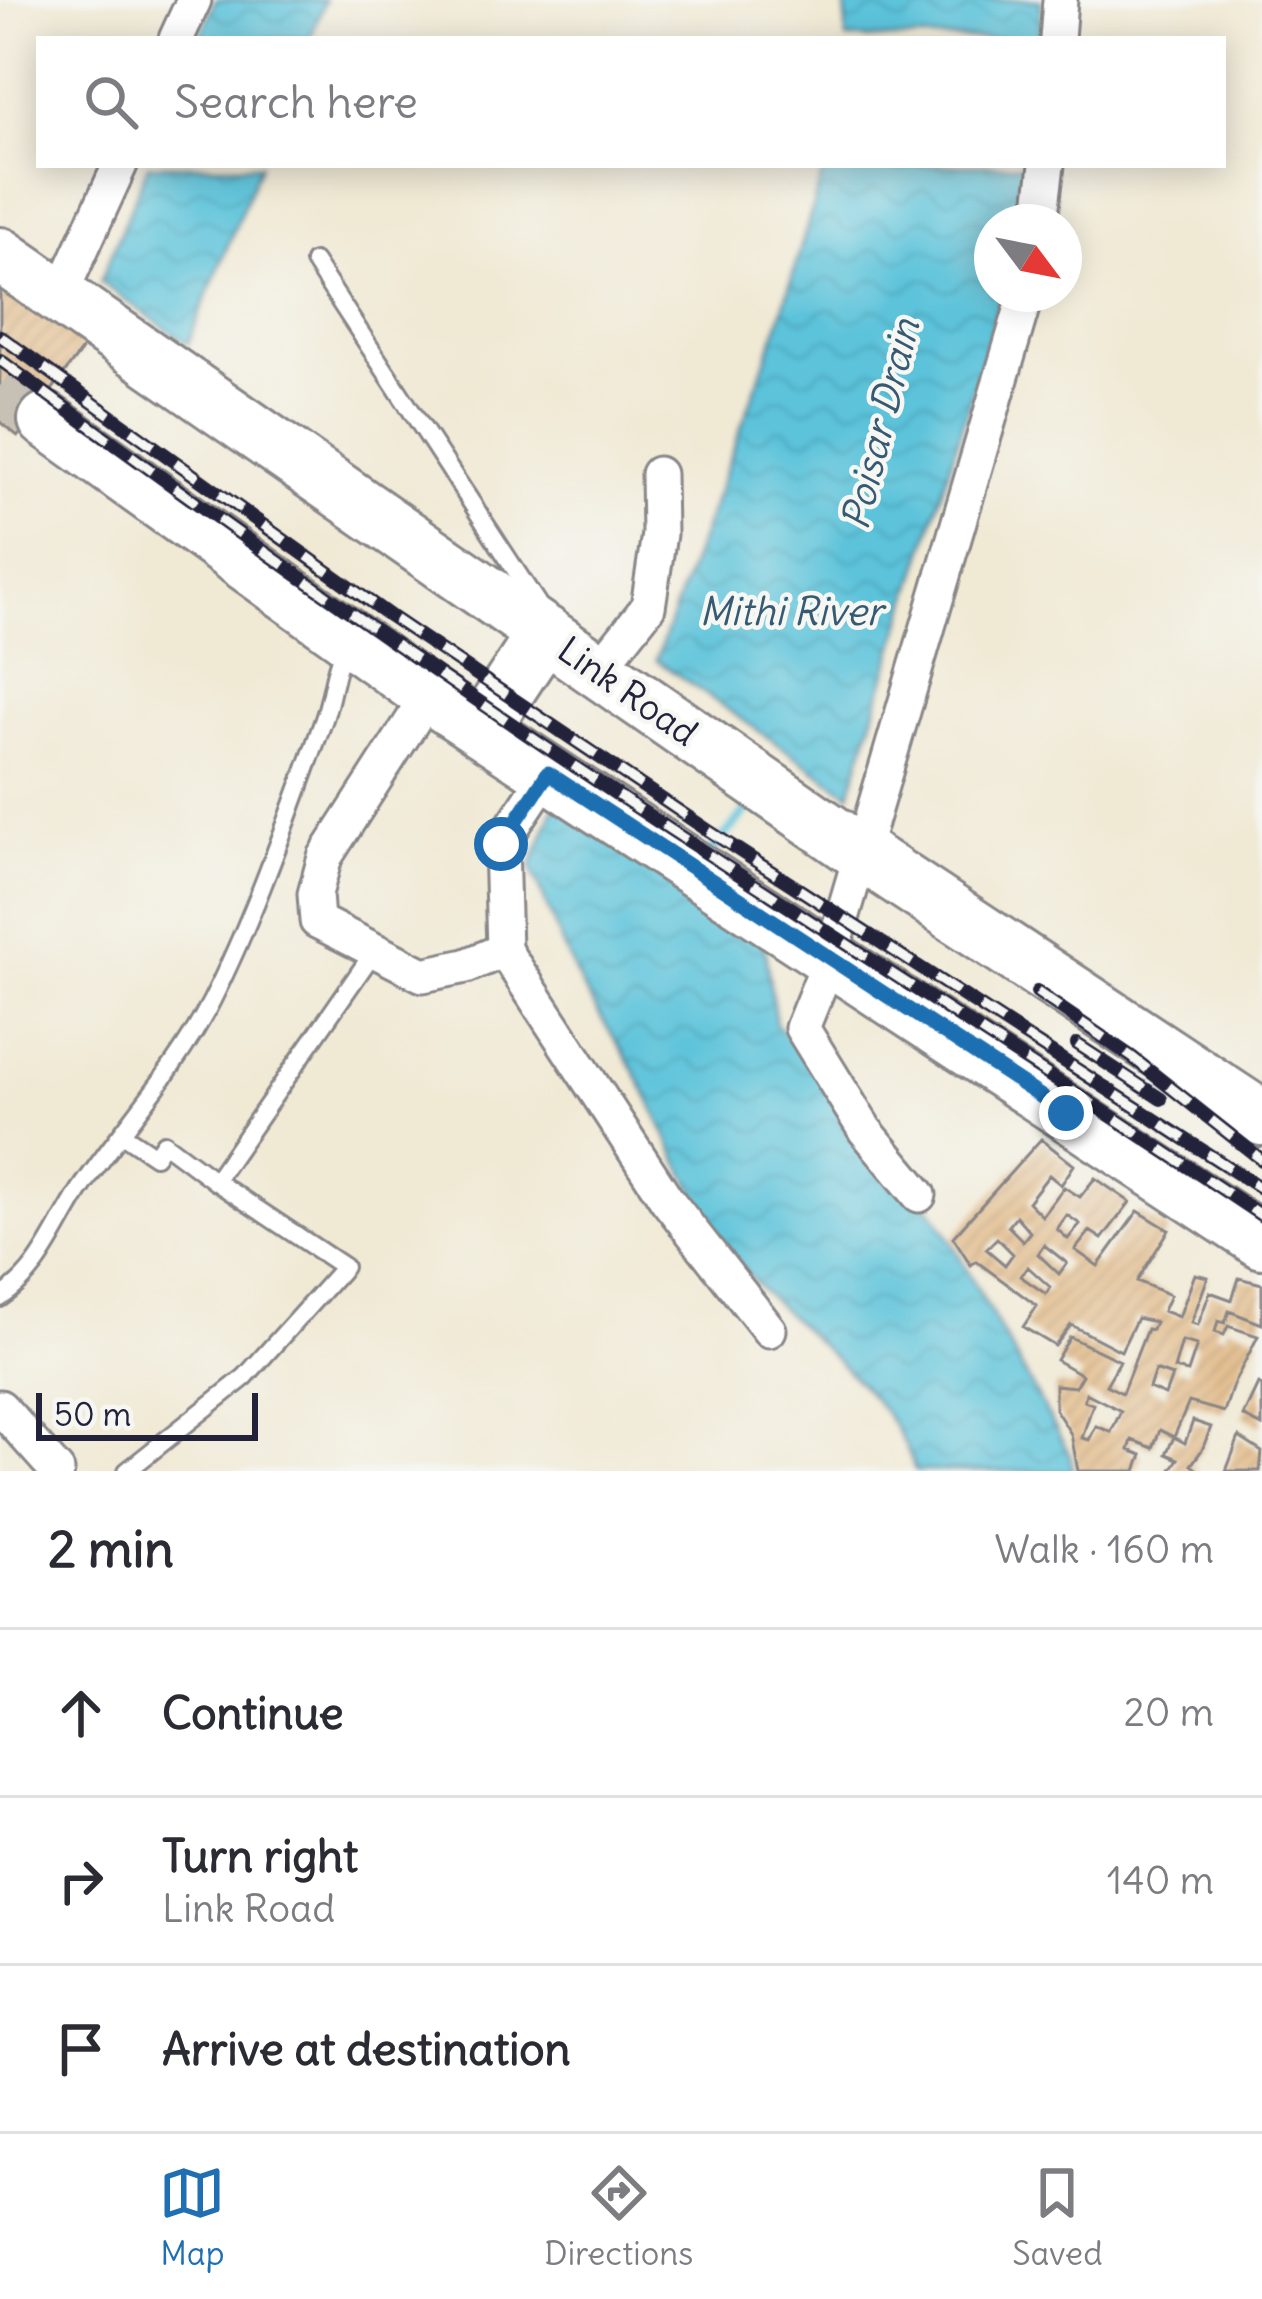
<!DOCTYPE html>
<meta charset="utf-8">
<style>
body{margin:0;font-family:Delius,sans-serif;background:#f7f7f7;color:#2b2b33}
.compass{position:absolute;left:974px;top:204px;width:108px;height:108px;border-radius:50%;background:#fff;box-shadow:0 6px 30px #0003;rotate:122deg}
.scale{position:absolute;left:36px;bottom:30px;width:222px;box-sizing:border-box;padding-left:12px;border:6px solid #22223b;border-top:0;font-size:33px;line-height:42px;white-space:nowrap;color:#22223b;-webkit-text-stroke:9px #f6f6f2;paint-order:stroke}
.stop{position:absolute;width:36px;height:36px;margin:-27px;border:9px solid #1f6fb2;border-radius:50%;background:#fff}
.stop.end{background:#1f6fb2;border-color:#fff;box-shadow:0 3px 12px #0008}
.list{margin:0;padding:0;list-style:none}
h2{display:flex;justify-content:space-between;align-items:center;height:156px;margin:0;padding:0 48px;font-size:51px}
h2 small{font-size:39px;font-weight:400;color:#7c7c81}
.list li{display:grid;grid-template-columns:78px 1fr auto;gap:36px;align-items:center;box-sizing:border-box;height:168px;padding:0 48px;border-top:3px solid #e1e1e2}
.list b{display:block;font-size:45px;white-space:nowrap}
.list p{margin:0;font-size:39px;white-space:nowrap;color:#7c7c81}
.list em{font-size:39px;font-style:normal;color:#7c7c81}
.icon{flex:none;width:66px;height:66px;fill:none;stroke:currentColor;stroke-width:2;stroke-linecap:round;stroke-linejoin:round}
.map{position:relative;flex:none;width:1262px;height:1471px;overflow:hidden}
.search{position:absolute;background:#fff;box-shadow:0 6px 30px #0003;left:36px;right:36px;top:36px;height:132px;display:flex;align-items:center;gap:30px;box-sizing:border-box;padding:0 42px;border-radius:0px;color:#7c7c81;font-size:45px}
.sheet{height:660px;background:#fff}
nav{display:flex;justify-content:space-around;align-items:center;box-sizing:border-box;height:168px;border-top:3px solid #e1e1e2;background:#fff;font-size:33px;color:#7c7c81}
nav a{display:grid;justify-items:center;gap:6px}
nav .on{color:#1f6fb2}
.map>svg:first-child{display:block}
.water{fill:url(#water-waves);stroke:#3f728a;stroke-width:3}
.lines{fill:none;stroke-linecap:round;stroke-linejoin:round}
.stream{stroke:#5cc3da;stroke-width:9}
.building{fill:url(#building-hatch);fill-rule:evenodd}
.primary-tunnel{stroke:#c7c1b5;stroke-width:54;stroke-dasharray:54 27;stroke-linecap:butt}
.lane-casing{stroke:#898688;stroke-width:22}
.street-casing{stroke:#898688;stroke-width:39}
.primary-casing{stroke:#898688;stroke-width:60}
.lane{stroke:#fff;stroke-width:16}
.street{stroke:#fff;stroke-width:33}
.primary{stroke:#fff;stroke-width:54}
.rail-casing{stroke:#22223b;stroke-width:14}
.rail{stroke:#f6f6f2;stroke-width:9;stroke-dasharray:27;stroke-linecap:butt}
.route{stroke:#1f6fb2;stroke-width:15}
.labels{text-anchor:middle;stroke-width:9;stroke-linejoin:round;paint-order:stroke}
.street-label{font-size:36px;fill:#22223b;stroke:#f6f6f2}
.water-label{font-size:39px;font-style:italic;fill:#365a73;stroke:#f6f6f2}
</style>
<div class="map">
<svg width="1262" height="1471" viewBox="0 0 1262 1471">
<defs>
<pattern id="water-waves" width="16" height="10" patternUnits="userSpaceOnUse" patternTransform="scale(3)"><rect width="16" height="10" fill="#5cc3da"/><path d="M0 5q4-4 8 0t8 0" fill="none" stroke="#50a7bc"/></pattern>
<pattern id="building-hatch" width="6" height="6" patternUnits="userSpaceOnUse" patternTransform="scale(3)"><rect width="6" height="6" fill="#e1b884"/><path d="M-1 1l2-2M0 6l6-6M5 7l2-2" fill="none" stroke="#c19e73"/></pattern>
</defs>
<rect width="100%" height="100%" fill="#f6f6f2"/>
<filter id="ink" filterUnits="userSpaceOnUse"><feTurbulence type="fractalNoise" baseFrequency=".00833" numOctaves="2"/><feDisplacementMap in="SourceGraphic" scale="24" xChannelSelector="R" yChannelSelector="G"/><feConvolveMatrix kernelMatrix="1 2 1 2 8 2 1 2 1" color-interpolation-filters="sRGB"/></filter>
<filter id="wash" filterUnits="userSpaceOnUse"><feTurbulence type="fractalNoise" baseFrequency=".004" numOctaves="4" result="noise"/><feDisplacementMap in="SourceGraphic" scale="48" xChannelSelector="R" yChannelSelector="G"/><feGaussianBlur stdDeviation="2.7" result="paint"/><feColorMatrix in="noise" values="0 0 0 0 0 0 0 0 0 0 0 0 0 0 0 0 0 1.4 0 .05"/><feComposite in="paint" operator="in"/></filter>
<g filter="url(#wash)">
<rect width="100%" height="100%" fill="#f0e9d4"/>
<!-- water -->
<g class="water">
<polygon points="215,0 325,0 310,39 199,39"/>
<polygon points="846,0 1041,0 1040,39 846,39"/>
<polygon points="148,165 260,165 188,344 100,282"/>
<polygon points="825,165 1031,165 1024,222 992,222 992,294 1002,294 850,794 656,660 776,332"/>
<path d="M561 790 763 937 776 1024 875 1124 946 1232 1070 1455 1073 1471H915C890 1383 778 1323 728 1249 690 1192 666 1130 634 1070 615 1036 589 1004 573 968 557 935 545 900 531 867Z"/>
</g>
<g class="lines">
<!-- stream -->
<polyline class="stream" points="708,855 756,800"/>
</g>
<g id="blocks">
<!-- building -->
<g class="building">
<polygon points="0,273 89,340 18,436 0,422"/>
<path d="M1041 1139 1074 1165 1061 1185 1049 1175 1028 1202 1042 1216 1064 1187 1080 1197 1095 1178 1130 1202 1102 1239 1090 1231 1075 1250 1098 1266 1138 1211 1169 1230 1137 1281 1170 1295 1163 1311 1179 1317 1195 1274 1208 1277 1191 1323 1198 1325 1210 1292 1232 1300 1239 1278 1262 1284V1324L1229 1311 1225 1323 1218 1321 1215 1332 1224 1335 1228 1326 1258 1336 1233 1385 1224 1412 1189 1402 1174 1437 1160 1430 1153 1448 1132 1440 1129 1450 1142 1455 1136 1471H1078L1071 1434 1055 1409V1385L1075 1387 1082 1375 1056 1360 1070 1337 1120 1361 1106 1385 1122 1393 1147 1329 1152 1330 1155 1322 1137 1318 1121 1351 1071 1325 1055 1346 1023 1327 1037 1306 976 1261 971 1265 953 1237ZM1067 1215 1080 1224 1068 1239 1057 1229ZM1016 1216 1030 1232 1023 1241 1008 1226ZM997 1238 1013 1254 1005 1265 986 1249ZM1044 1245 1067 1263 1059 1274 1038 1254ZM1028 1267 1050 1287 1046 1294 1020 1276ZM1182 1341 1197 1345 1188 1372 1174 1369ZM1155 1370 1172 1376 1165 1395 1149 1388ZM1086 1393 1121 1411 1111 1432 1096 1426 1089 1440 1082 1438 1093 1404 1084 1401Z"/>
<polygon points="1258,1384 1262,1386 1262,1426 1243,1416"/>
<polygon points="1193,1421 1211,1427 1202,1450 1191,1465 1199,1471 1170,1471 1178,1459 1166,1454 1174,1437 1185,1443"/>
<polygon points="1239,1437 1262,1452 1260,1471 1226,1471"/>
</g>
</g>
</g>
<g filter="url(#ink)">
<use href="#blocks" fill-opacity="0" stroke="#898688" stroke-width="3"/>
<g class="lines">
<!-- primary-tunnel -->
<polyline class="primary-tunnel" points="0,386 46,420"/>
<defs>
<g id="lane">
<polyline points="314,262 537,603"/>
<polyline points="122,1134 155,1156 164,1143 215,1181"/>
<path d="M0 1298C42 1270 54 1230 80 1190 123 1127 176 1070 211 1002 256 913 289 815 323 722 333 695 333 670 346 644"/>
<polyline points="127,1471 245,1377 344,1267 215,1181 373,953"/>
</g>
<g id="street">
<polyline points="176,39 194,0"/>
<polyline points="1057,39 1060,0"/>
<polyline points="1040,222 1047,165"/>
<polyline points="60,296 120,165"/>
<polyline points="598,670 648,607 659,534 658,474"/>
<polyline points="429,695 325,857 315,894 317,921 423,975 466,966 504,950 667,1200 769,1330"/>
<polyline points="504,950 501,844 548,773"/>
<polyline points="919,1195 865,1130 802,1028 830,959 1026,294"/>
<polyline points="0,1407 57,1471"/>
</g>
<g id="primary">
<polyline points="0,255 851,846 1262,1118"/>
<polyline points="46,420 429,695 1262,1241"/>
<polyline points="482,729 545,633"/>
</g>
</defs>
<!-- lane casing -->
<use href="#lane" class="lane-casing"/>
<!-- street casing -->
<use href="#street" class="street-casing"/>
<!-- primary casing -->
<use href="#primary" class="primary-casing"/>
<!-- lane -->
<use href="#lane" class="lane"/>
<!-- street -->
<use href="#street" class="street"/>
<!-- primary -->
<use href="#primary" class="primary"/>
<defs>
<g id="rail">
<polyline points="0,336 390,616 709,831 1262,1189"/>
<path d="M0 360C229 528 461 694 700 849 887 971 1076 1091 1262 1216"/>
<polyline points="1037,992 1132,1057 1262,1160"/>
<polyline points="1077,1044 1161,1099"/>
</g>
</defs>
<!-- rail casing -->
<use href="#rail" class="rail-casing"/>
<!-- rail -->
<use href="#rail" class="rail"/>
</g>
</g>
<g class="lines" filter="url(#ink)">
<!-- route -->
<polyline class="route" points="501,844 548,773 1066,1113"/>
</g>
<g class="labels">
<!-- street labels -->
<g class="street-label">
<text transform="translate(628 691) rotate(35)" y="13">Link Road</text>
</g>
<!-- water labels -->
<g class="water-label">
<text transform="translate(880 424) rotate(-76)" y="14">Poisar Drain</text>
<text x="791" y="625">Mithi River</text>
</g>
</g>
</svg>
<svg class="compass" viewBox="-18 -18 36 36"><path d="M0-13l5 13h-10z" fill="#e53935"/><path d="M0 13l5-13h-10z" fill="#7c7c81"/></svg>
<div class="scale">50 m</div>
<div class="stop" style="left:501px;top:844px"></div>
<div class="stop end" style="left:1066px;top:1113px"></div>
<div class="search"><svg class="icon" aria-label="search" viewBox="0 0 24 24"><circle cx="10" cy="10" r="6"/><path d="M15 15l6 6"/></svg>Search here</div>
</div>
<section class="sheet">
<h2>2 min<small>Walk · 160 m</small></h2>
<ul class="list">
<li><svg class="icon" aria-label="ahead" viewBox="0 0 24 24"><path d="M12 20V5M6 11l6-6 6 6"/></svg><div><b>Continue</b></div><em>20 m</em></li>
<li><svg class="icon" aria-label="right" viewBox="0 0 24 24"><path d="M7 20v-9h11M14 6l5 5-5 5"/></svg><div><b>Turn right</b><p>Link Road</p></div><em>140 m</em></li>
<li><svg class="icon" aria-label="arrive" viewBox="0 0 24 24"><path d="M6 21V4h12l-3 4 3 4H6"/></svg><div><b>Arrive at destination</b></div></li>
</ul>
</section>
<nav>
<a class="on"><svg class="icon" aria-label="map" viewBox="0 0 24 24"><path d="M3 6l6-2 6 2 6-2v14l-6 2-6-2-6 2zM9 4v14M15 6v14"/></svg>Map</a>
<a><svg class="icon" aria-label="directions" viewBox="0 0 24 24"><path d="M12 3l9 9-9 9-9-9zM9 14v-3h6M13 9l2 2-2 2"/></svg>Directions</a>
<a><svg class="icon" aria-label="saved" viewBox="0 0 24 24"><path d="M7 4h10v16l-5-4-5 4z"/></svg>Saved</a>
</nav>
